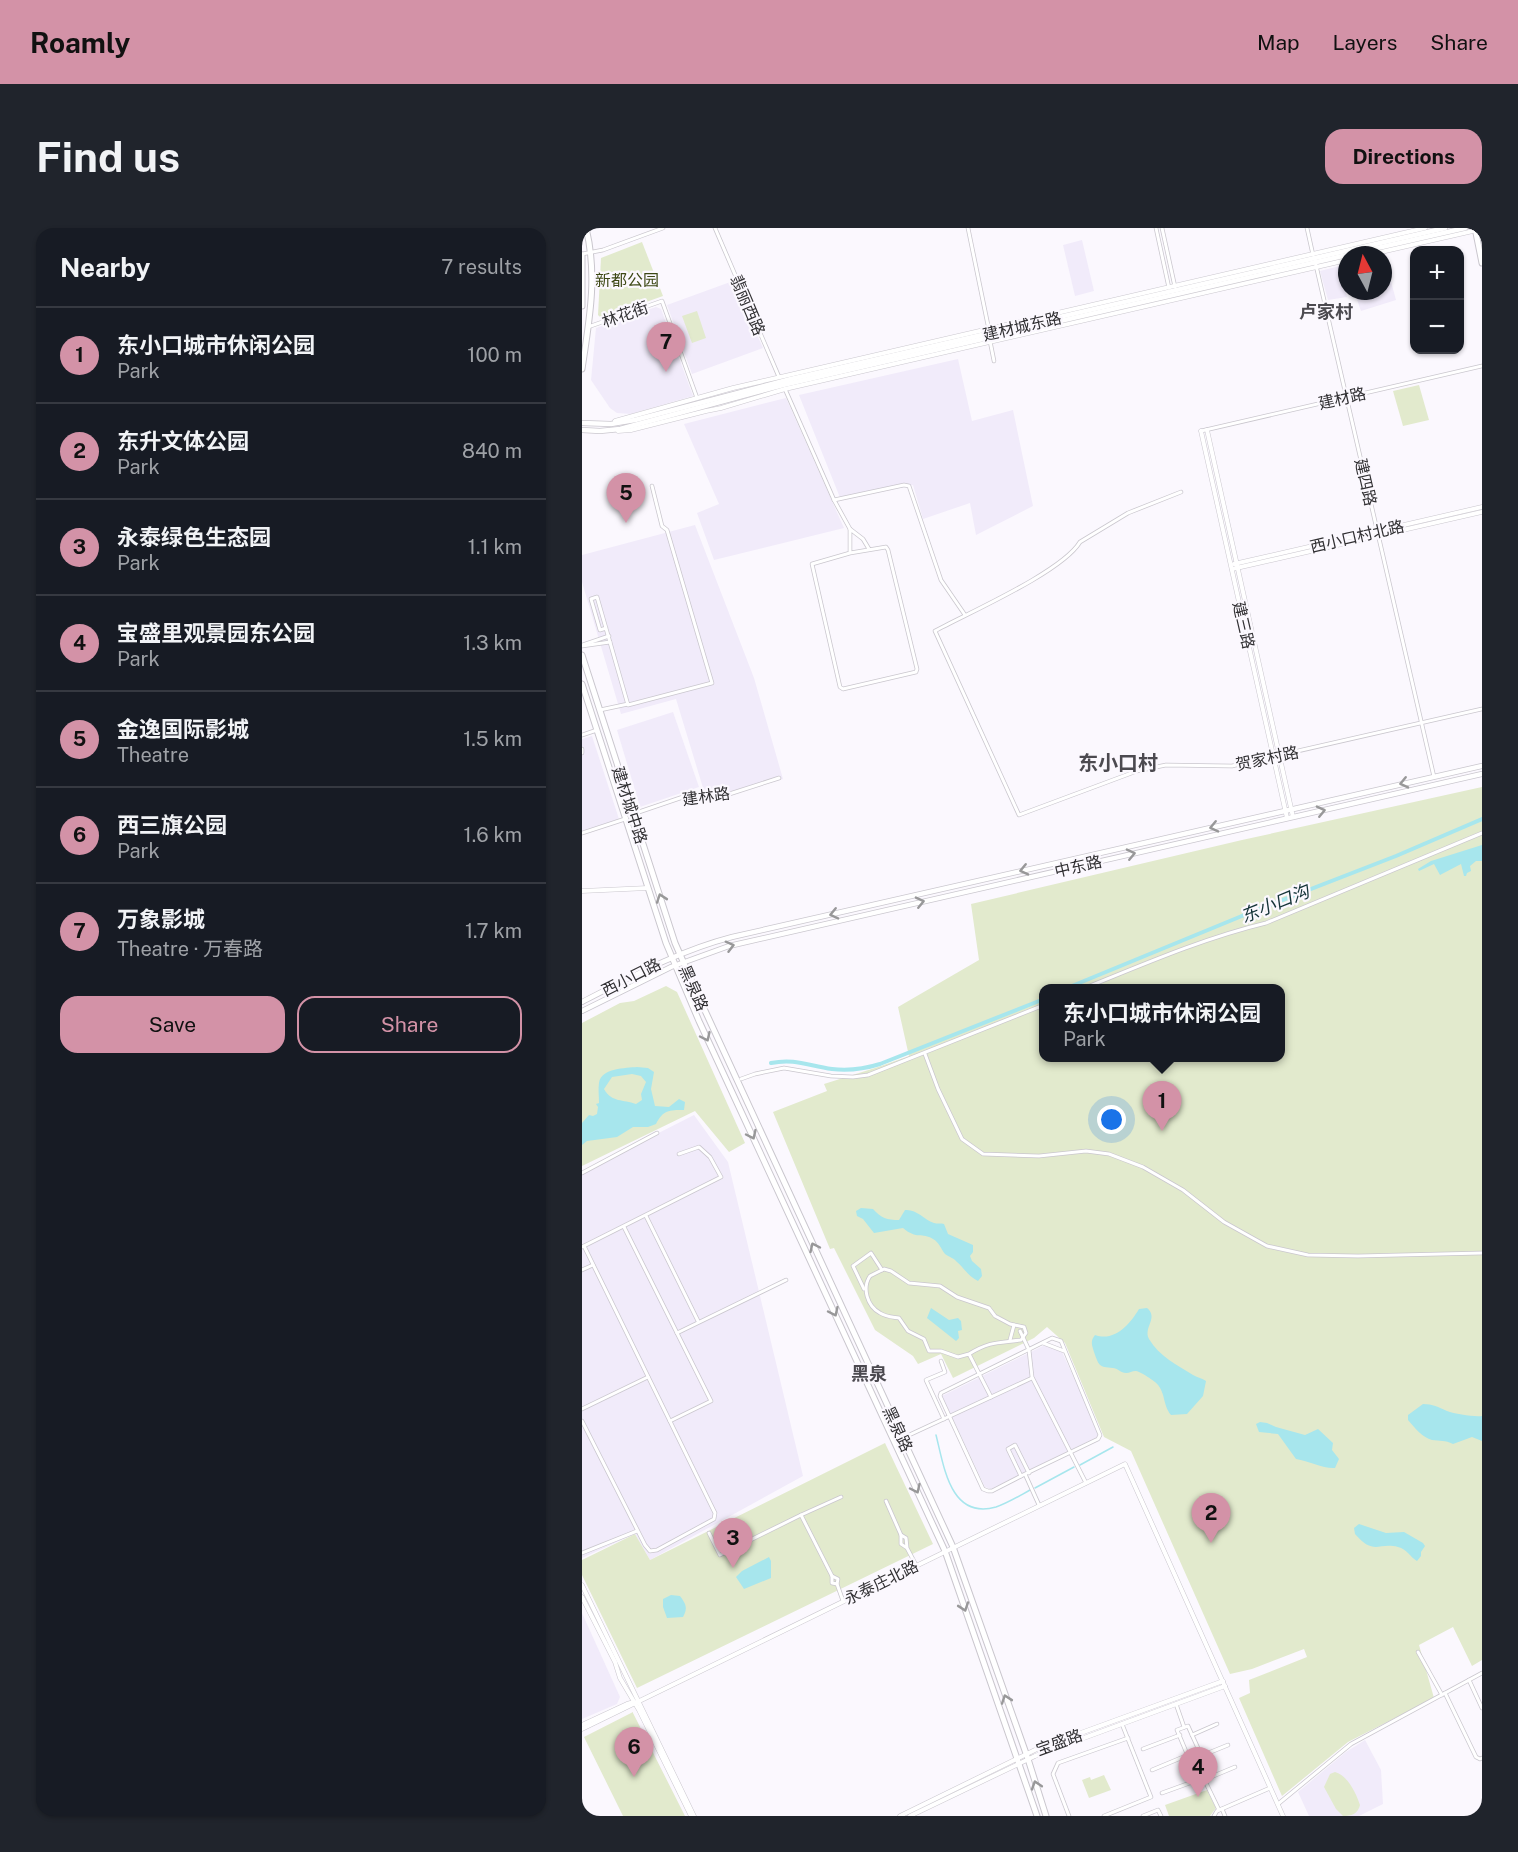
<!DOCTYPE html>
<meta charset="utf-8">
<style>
body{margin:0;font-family:"Public Sans","Noto Sans SC",sans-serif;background:#20242c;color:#f1f3f6}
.controls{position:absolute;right:18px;top:18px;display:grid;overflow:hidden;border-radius:12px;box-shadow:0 2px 4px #0004}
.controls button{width:54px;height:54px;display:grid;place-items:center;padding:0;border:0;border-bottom:2px solid #363941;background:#171b24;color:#f1f3f6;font:30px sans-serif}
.compass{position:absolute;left:756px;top:18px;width:54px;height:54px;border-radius:50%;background:#171b24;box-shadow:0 2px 4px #0004;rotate:353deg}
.you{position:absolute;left:530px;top:892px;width:21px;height:21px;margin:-15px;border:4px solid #fff;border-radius:50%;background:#1a73e8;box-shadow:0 0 0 9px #1a73e833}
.badge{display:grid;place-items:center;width:39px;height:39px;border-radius:50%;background:#d392a7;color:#111;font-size:20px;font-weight:700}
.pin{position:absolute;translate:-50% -50px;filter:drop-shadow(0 2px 3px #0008)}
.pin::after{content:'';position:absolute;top:32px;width:21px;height:18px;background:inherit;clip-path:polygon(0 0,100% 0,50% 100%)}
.popup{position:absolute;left:457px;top:756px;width:246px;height:78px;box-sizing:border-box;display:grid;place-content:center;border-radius:12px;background:#171b24;filter:drop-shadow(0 2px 4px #0005);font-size:20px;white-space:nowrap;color:#9ea1a6}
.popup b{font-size:22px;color:#f1f3f6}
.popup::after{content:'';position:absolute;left:50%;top:100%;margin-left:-12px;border:12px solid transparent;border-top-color:#171b24}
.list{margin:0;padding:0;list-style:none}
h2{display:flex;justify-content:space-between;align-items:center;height:78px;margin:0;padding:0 24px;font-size:26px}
h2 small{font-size:20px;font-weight:400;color:#9ea1a6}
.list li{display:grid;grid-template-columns:39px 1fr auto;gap:18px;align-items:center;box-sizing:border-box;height:96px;padding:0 24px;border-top:2px solid #363941}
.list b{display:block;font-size:22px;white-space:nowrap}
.list p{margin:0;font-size:20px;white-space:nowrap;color:#9ea1a6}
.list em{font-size:20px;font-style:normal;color:#9ea1a6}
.actions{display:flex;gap:12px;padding:18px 24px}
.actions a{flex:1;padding:14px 0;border:2px solid #d392a7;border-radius:18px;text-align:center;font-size:21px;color:#d392a7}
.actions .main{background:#d392a7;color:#111}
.map{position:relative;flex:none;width:900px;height:1588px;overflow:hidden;border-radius:18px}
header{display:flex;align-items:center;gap:36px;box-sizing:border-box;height:84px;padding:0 30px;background:#d392a7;color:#111}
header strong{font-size:28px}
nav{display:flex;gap:33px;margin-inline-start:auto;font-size:21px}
.intro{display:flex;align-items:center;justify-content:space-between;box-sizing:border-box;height:144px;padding:0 36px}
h1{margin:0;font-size:42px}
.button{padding:15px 27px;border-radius:18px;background:#d392a7;color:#111;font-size:21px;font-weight:700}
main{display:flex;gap:36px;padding:0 36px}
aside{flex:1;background:#171b24;border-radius:18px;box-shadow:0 2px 4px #0004}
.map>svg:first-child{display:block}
.built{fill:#f1ebfa}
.green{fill:#e2eacd;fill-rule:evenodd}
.water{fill:#a7e6ed;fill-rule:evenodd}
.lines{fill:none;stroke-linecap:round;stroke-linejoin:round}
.stream{stroke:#a7e6ed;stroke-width:1.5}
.canal{stroke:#a7e6ed;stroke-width:4}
.minor-casing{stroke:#cac7ce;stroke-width:4.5}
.tertiary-casing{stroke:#cac7ce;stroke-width:5}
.secondary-casing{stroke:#cac7ce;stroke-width:6}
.primary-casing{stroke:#cac7ce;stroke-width:7}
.minor{stroke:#fff;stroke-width:3}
.tertiary{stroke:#fff;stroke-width:4}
.secondary{stroke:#fff;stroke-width:4.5}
.primary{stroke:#fff;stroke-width:5}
.oneway{stroke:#989899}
.labels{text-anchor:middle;stroke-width:4.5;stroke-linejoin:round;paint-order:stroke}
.park-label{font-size:16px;fill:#3d4815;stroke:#fbf8fe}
.street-label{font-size:16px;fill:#313033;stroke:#fbf8fe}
.neighbourhood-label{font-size:18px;font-weight:bold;fill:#4c4a50;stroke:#fbf8fe}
.water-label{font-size:18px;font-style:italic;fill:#143337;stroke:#fbf8fe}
.quarter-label{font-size:20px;font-weight:bold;fill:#4c4a50;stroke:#fbf8fe}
</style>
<header>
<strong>Roamly</strong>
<nav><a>Map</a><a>Layers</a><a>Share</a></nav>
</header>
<div class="intro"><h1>Find us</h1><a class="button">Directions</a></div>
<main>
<aside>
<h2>Nearby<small>7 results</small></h2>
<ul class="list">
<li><span class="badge">1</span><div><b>东小口城市休闲公园</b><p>Park</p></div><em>100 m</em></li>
<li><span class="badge">2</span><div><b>东升文体公园</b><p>Park</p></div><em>840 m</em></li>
<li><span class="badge">3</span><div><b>永泰绿色生态园</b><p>Park</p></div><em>1.1 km</em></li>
<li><span class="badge">4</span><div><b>宝盛里观景园东公园</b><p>Park</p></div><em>1.3 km</em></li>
<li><span class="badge">5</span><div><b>金逸国际影城</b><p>Theatre</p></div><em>1.5 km</em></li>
<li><span class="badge">6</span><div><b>西三旗公园</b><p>Park</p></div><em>1.6 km</em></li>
<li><span class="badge">7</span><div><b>万象影城</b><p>Theatre · 万春路</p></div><em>1.7 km</em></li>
</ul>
<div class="actions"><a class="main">Save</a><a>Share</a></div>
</aside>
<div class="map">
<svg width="900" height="1588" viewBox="0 0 900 1588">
<rect width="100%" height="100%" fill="#fbf8fe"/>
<!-- built -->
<g class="built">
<polygon points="500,12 512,63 493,68 481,17"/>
<polygon points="803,31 814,72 779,83 772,63 801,63"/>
<polygon points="758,38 765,69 746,72 738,43"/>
<polygon points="151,53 181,120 110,146 85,77"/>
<polygon points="74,79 79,81 111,168 49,186 35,185 28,180 9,152 14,100"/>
<polygon points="376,131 390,193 431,182 451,278 394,307 388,275 341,291 331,257 259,272 217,167"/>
<polygon points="204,170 262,300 132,332 115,285 137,276 102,196"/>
<polygon points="113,297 172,450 201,551 125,573 94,471 39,486 0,354 0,327"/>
<polygon points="91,484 117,559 58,579 35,502"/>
<polygon points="10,508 37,591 0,604 0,511"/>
<polygon points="112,887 146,934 221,1248 68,1332 53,1306 0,1330 0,944"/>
<polygon points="463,1117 480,1124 517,1204 515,1209 409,1261 403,1259 360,1168"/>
<polygon points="0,1385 38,1469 35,1476 0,1491"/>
<polygon points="783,1512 799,1542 801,1576 777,1588 727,1588 716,1564 764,1524"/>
</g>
<!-- green -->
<g class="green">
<polygon points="60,14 81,68 19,90 16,87 19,30"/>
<polygon points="115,83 124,110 110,115 100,88"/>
<polygon points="837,157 847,192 821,198 811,163"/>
<path d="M900 559V1432L890 1438 871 1399 837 1417 852 1470 766 1514 700 1568 657 1470 668 1465 667 1452 725 1429 722 1421 670 1441 648 1446 549 1223 522 1209 483 1115 465 1099 452 1110 371 1150 359 1126 336 1136 331 1128 293 1102 252 1020 248 1021 191 884 245 863 242 856 296 839 327 828 316 779 397 732 389 676 660 612ZM462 760H698V830H462Z"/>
<polygon points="84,758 95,764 163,915 147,924 113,883 0,938 0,795 38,775 52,773"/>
<polygon points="303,1215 351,1316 55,1460 0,1347 0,1332 53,1306 68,1332"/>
<polygon points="51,1484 51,1485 103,1588 41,1588 2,1509"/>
<path d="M753 1544C766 1548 774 1565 778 1577 776 1586 769 1588 761 1588L754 1581 742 1559 748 1546Z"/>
<polygon points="522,1547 529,1562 507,1570 500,1552 508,1549 509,1552"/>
<polygon points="625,1562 634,1580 628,1588 587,1588 583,1577"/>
</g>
<!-- water -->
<g class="water">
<polygon points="900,617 900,633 894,633 888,638 889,643 885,645 884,648 882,648 879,636 858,647 852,636 837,643 836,641 849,633"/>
<path d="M55 839 66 840 72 844 69 861 73 878 87 879 97 871 103 874 102 882C87 882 81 882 74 896L66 899H51L35 909 5 913 0 917V895L7 887 11 888 15 886 16 879 14 876 17 875C17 868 16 861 17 855 19 840 44 840 55 839ZM50 846 59 848 64 854 59 866 60 872 54 876C41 871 30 875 22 861L30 849Z"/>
<path d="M279 980 291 981C299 990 305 992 317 992L323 982C335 981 341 991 352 995 355 996 359 995 362 996L366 1006 391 1017V1024L388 1028 390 1033 399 1041 400 1048 396 1053C387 1049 382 1040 375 1034 372 1030 367 1029 363 1026 359 1021 357 1014 351 1011 340 1004 335 1012 321 1000L292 1005 281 991 275 988 274 983Z"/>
<polygon points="349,1080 367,1092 376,1090 379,1093 380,1102 376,1103 377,1110 374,1113 345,1090"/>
<path d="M565 1080C577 1090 561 1099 567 1111 577 1128 595 1137 611 1147 616 1150 620 1150 624 1153L621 1168 605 1186 589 1187C580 1176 584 1163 573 1154 569 1151 562 1146 557 1144 552 1141 549 1145 544 1145 539 1145 535 1140 531 1140 517 1139 517 1138 512 1124 510 1117 508 1113 513 1107 533 1114 548 1096 557 1081Z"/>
<path d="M841 1176C851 1176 856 1179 865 1183 873 1186 892 1189 900 1188V1213L890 1209 871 1216C863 1212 858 1213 850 1212 841 1210 832 1199 826 1192V1187Z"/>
<path d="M678 1194 685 1195 694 1199 723 1207 736 1201 751 1215 750 1222 757 1231 753 1240C742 1241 727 1233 714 1231L696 1206 677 1204 674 1196Z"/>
<path d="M777 1296 804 1305 822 1304 841 1315 843 1318 839 1324V1328L835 1333C828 1329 825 1321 816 1319 796 1314 792 1328 773 1306L772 1300Z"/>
<polygon points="187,1329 189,1333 189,1350 162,1361 154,1349 160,1343"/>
<path d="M89 1367 98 1368C104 1376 106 1380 101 1389L85 1390 81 1379V1371Z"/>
</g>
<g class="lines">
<!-- stream -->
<g class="stream">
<path d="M354 1207C362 1238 368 1292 414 1279 426 1275 437 1268 448 1262"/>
<polyline points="498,1237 531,1219"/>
<polyline points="453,1260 492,1239"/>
</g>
<!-- canal -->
<g class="canal">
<polyline points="485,760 672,683 814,628 900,591"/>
<path d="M189 835C213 830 227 838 250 841 267 843 282 841 298 836L462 771"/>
</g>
<defs>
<g id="minor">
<polyline points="133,0 197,149"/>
<polyline points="386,0 408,107"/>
<polyline points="574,0 587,60"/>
<polyline points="580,0 593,59"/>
<polyline points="725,0 731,27"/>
<polyline points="0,26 21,22 81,0"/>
<polyline points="733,33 852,549"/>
<polyline points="6,99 80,73 115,170"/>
<polyline points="408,113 412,133"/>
<polyline points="203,161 252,272 268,301"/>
<polyline points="619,203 900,138"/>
<path d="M599 264 546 285 498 314C480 344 386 385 353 403L437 587 555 543 584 537 650 538 900 481"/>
<polyline points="252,272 322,257 327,258 359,352 383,387"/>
<polyline points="268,325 230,336 258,459 261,461 334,444 335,441 306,322 304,319 268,325 268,301 281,311 287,321"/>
<polyline points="24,400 18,402 9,371 15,369 46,477 130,455 85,302 80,298 70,258"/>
<polyline points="0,417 27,408"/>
<polyline points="0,418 28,414"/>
<polyline points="18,482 46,476"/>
<polyline points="0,507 15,502"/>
<polyline points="0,521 0,525"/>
<polyline points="51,586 101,569 138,569 197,550"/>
<polyline points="0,605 43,591"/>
<path d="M503 760C562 736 622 710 684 695L900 605"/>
<polyline points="343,826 356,861 380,911 401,926 457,928 504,923 527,926 561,939 601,962 642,994 685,1018 726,1027 776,1028 900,1025"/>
<polyline points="159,851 173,846 202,840 249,848 271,849 286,847 462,777"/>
<polyline points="0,945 75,905"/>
<polyline points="64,988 116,1093"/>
<polyline points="42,999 129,1173 88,1193"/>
<polyline points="0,1019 139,949 128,929 117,919 97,926"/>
<polyline points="0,1042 11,1037"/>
<polyline points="282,1061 271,1038 289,1025 300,1042"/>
<polyline points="438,1103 447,1122 450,1149 504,1255"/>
<polyline points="95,1105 204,1052"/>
<polyline points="428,1112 432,1097"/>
<polyline points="461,1115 482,1123"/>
<path d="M387 1126 376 1129 359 1123H347L342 1111 326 1103 317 1090C311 1089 304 1089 298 1085 285 1078 280 1060 288 1048L302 1041 309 1043 327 1055 358 1058 375 1069 407 1080 413 1088 428 1096 442 1099 444 1105 439 1112C417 1115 408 1113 387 1126L409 1169"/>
<polyline points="359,1133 363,1144 344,1152 362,1191"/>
<polyline points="0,1181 66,1149"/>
<polyline points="0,1193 63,1317 68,1323 75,1322 132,1291 133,1285 2,1018"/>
<polyline points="325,1208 450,1150"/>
<polyline points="443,1246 410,1263 406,1263 401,1261 358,1168 359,1165 470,1110 479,1113 518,1207 516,1211 443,1246 457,1277"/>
<polyline points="439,1248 426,1221 433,1217 447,1245"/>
<polyline points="304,1273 319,1307"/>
<polyline points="127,1305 138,1327 219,1287"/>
<polyline points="325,1320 319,1316 319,1307 324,1310 325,1320 334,1337"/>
<polyline points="0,1325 55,1303"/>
<polyline points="250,1348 219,1287 259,1269"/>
<polygon points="250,1348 256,1351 255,1356 250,1355"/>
<polyline points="255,1356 261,1373"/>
<polyline points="836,1424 860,1467"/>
<polyline points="887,1452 900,1480"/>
<polyline points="863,1465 894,1529 898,1531 900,1530"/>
<polyline points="594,1476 602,1499"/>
<polyline points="610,1507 635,1496"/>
<polyline points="561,1521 598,1507"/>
<polyline points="619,1528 646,1517"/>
<polyline points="570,1542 606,1527"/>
<polyline points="629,1549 653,1539"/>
<polyline points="623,1553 629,1549 606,1498 595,1502 616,1552 623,1553 637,1582"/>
<polyline points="580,1565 616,1552"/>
<polyline points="696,1576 769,1516 900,1445"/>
<polyline points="640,1581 643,1588"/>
<polyline points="487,1588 471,1546 476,1535 546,1510"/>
<polyline points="522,1588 569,1569 540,1496"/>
<polyline points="561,1588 576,1582 579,1588"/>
<polyline points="632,1588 635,1583 688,1560"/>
</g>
<g id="tertiary">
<polyline points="786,27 900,1"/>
<polyline points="33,193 151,160 843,0"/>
<polyline points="625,202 711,589"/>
<polyline points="36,203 49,202 124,183 139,180 203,161 765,32"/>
<polyline points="619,203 705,590"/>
<polyline points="652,336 900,279"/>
<polyline points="650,341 900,284"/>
<polyline points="0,663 66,660"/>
<polyline points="0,1357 112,1588"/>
<polyline points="0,1369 33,1434 38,1450 57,1482 109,1588"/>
<polyline points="0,1497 45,1476 52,1474"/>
<polyline points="0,1501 543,1236 701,1588"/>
<polyline points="318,1588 455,1521 641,1453"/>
<polyline points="328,1588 453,1528 643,1458"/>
</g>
<g id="secondary">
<polyline points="765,27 883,0"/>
<polyline points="0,195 29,196 53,192 209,151 863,0"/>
<polyline points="0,202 18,203 38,201 201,157 765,27"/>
<path d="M0 774C49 749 96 723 150 709L900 538"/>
<polyline points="0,783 89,739 147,718 900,546"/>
</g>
<g id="primary">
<polyline points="893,0 900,35"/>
<polyline points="0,27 0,78"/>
<path d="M0 141C7 94 16 48 4 0"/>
<polyline points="0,427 93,715 119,774 371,1319 446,1531 464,1588"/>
<polyline points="0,456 84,715 117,793 363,1323 455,1588"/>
</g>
</defs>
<!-- minor casing -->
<use href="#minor" class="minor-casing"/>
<!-- tertiary casing -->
<use href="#tertiary" class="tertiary-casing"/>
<!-- secondary casing -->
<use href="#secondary" class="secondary-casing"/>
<!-- primary casing -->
<use href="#primary" class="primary-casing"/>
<!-- minor -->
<use href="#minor" class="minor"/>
<!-- tertiary -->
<use href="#tertiary" class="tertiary"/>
<!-- secondary -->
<use href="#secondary" class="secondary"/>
<!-- primary -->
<use href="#primary" class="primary"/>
</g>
<!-- one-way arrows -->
<defs><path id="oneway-chevron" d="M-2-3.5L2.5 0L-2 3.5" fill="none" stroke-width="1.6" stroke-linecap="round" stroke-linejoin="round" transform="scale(1.5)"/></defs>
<g class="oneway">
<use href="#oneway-chevron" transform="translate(822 555) rotate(167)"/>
<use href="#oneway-chevron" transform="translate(739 583) rotate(-13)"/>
<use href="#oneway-chevron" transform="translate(632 599) rotate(167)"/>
<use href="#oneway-chevron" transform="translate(549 626) rotate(-13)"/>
<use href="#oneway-chevron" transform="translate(442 642) rotate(167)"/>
<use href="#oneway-chevron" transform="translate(79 670) rotate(-109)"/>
<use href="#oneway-chevron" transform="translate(338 674) rotate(-13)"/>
<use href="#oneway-chevron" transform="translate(252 686) rotate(167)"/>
<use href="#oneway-chevron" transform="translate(148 718) rotate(-15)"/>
<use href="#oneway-chevron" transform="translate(124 809) rotate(65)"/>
<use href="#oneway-chevron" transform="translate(170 907) rotate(65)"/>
<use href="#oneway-chevron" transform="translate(232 1019) rotate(-115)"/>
<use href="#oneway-chevron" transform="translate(252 1084) rotate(65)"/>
<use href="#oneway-chevron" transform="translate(334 1261) rotate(65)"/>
<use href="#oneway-chevron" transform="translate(382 1379) rotate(71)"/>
<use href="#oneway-chevron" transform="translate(424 1471) rotate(-109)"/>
<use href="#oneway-chevron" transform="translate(454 1557) rotate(-108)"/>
</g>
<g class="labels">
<!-- park labels -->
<g class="park-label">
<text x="45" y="58">新都公园</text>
</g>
<!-- street labels -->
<g class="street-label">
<text transform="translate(166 77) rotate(67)" y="6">翡丽西路</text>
<text transform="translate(43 86) rotate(-19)" y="6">林花街</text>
<text transform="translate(440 98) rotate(-13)" y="6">建材城东路</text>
<text transform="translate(760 170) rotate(-13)" y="6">建材路</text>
<text transform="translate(784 254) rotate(77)" y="6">建四路</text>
<text transform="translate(775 308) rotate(-13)" y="6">西小口村北路</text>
<text transform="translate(662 397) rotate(77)" y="6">建三路</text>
<text transform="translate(685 530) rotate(-12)" y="6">贺家村路</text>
<text transform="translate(124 568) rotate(-8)" y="6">建林路</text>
<text transform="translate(48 577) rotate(72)" y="6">建材城中路</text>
<text transform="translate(496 638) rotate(-13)" y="6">中东路</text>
<text transform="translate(49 749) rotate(-27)" y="6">西小口路</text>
<text transform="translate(112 760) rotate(66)" y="6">黑泉路</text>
<text transform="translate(316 1201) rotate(65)" y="6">黑泉路</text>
<text transform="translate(299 1354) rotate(-26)" y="6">永泰庄北路</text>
<text transform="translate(477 1514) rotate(-20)" y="6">宝盛路</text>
</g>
<!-- neighbourhood labels -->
<g class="neighbourhood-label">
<text x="744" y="90">卢家村</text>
<text x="287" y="1152">黑泉</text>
</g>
<!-- water labels -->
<g class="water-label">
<text transform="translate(693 676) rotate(-22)" y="6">东小口沟</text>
</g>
<!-- quarter labels -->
<g class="quarter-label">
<text x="536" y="542">东小口村</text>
</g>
</g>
</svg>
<div class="controls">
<button>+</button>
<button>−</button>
</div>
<svg class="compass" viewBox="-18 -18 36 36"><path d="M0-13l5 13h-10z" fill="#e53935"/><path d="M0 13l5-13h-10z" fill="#9ea1a6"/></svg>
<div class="you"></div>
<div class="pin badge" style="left:580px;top:903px">1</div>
<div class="popup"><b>东小口城市休闲公园</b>Park</div>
<div class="pin badge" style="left:629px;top:1315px">2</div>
<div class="pin badge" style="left:151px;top:1340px">3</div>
<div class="pin badge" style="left:616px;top:1569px">4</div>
<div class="pin badge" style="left:44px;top:295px">5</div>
<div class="pin badge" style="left:52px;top:1549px">6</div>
<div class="pin badge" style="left:84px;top:144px">7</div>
</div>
</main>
